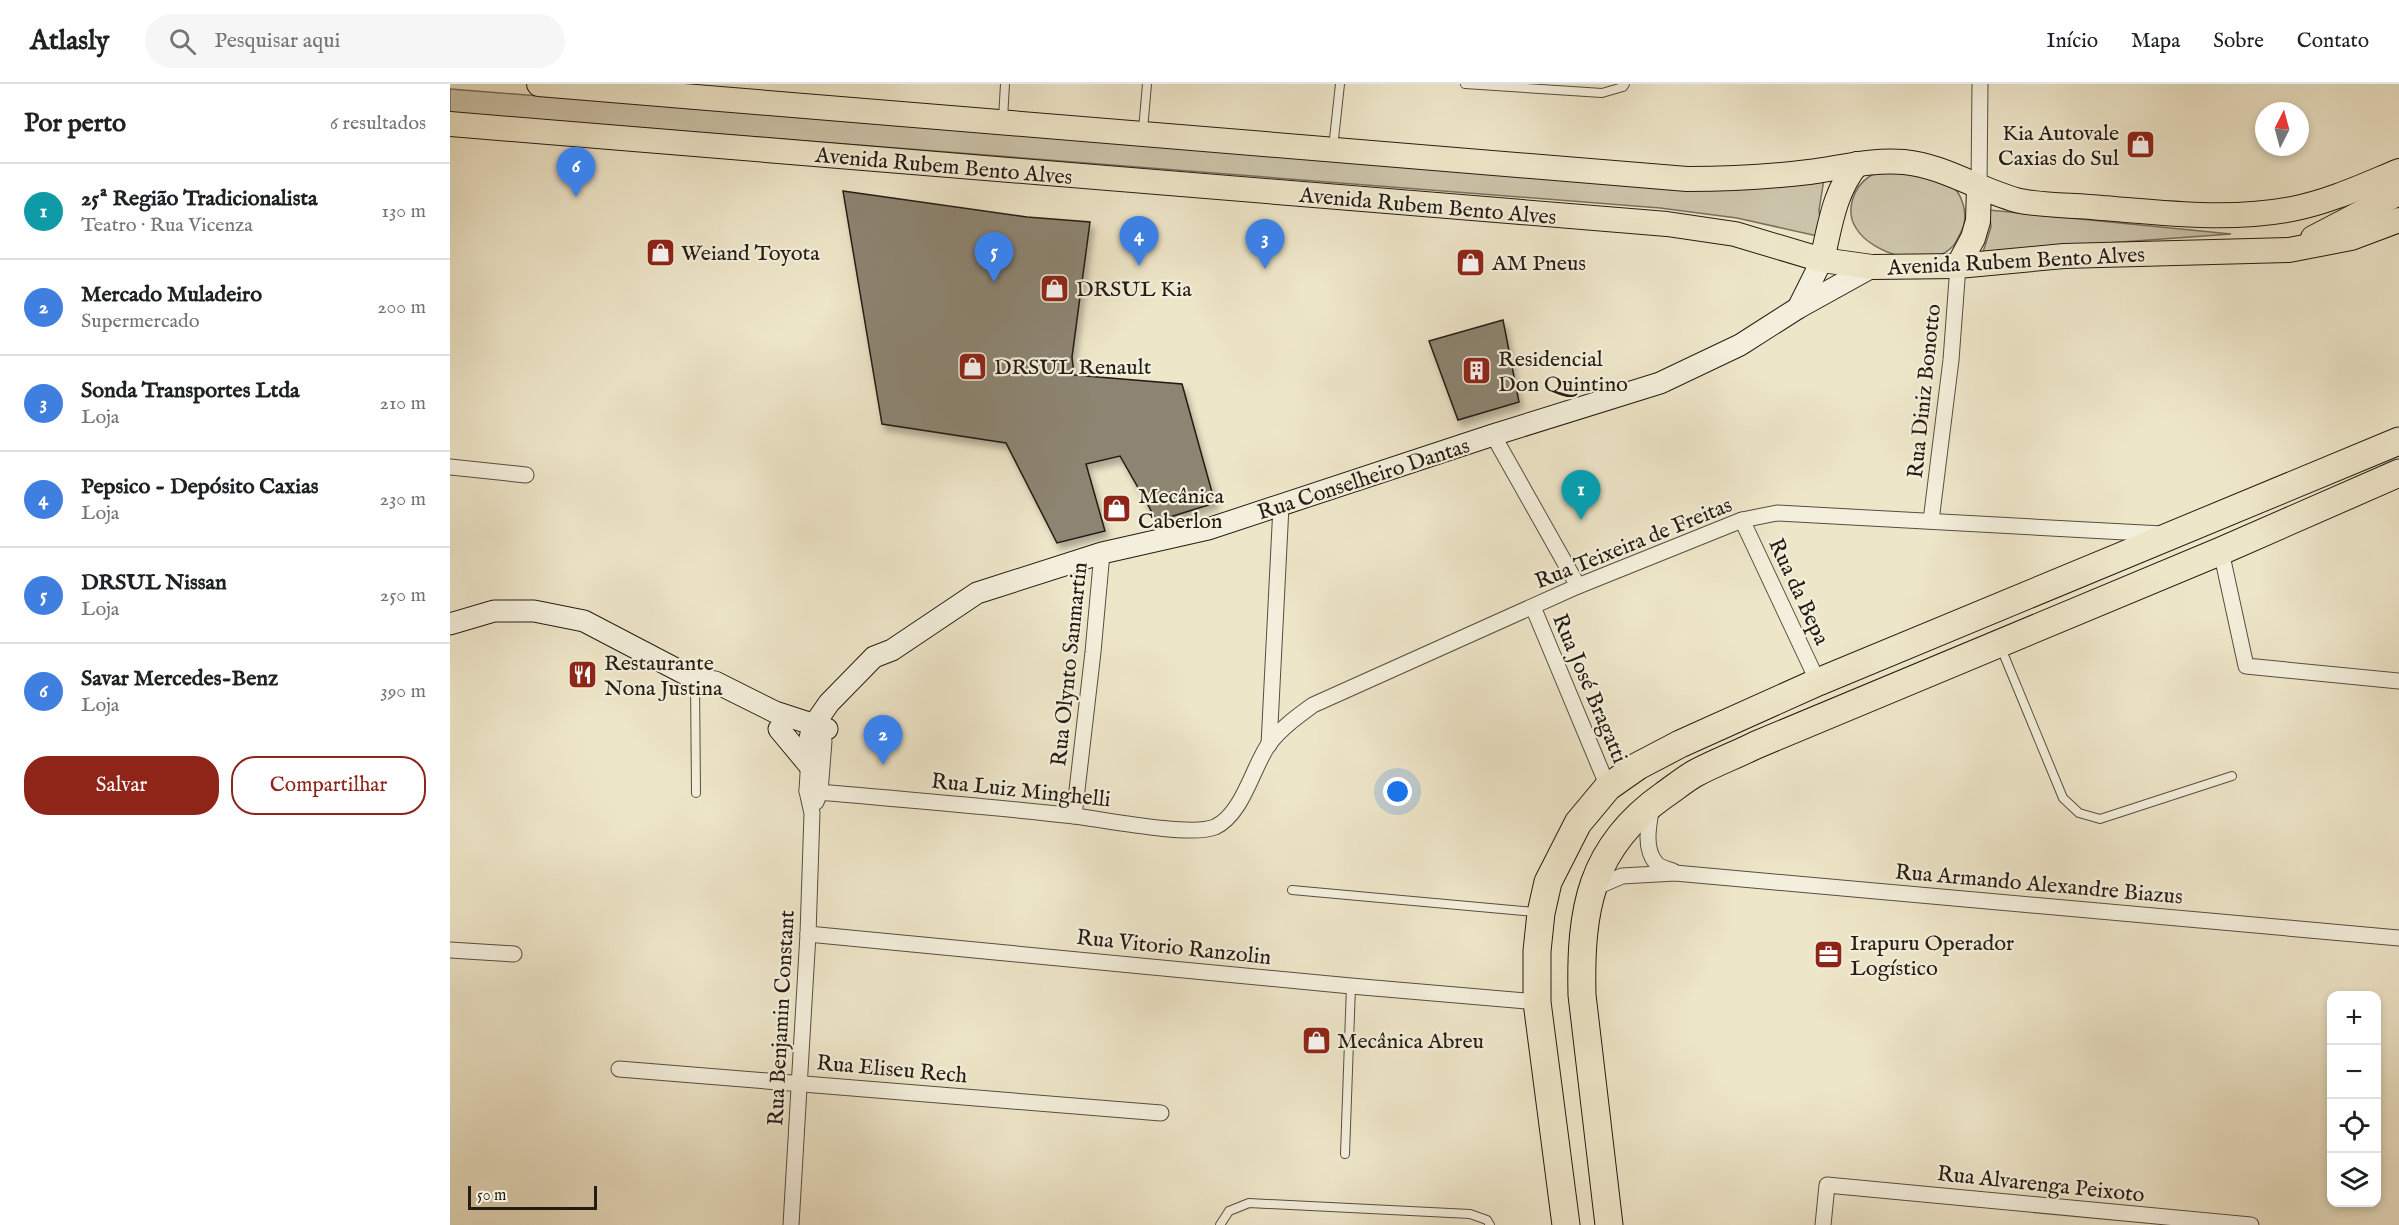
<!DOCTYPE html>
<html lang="pt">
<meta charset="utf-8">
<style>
body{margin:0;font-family:"IM FELL English",serif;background:#f6f6f6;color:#202124}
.controls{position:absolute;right:18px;bottom:18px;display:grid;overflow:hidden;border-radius:12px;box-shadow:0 3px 9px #0003}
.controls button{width:54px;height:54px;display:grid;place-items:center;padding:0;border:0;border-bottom:2px solid #e0e0e0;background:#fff;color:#202124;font:30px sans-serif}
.compass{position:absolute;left:1805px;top:18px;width:54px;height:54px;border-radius:50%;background:#fff;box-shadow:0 3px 9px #0003;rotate:6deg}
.scale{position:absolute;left:18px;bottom:15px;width:129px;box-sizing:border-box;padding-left:6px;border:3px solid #241c13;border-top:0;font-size:16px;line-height:21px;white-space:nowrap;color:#241c13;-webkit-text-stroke:4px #f4efdc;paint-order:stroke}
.you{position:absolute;left:948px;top:708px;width:21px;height:21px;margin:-15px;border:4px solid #fff;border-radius:50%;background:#1a73e8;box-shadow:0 0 0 9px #1a73e833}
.badge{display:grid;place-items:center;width:39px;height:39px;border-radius:50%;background:#8f2418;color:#fff;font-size:20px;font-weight:700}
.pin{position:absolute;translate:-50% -50px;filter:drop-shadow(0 2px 3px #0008)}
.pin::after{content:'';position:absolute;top:32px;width:21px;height:18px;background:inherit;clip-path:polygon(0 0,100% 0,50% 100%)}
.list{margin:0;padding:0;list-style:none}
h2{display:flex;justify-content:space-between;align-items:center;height:78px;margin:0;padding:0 24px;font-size:26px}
h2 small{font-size:20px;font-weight:400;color:#757577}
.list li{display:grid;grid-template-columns:39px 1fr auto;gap:18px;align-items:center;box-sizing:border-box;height:96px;padding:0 24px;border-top:2px solid #e0e0e0}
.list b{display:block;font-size:22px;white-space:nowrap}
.list p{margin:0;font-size:20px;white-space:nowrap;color:#757577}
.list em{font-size:20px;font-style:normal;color:#757577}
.actions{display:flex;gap:12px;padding:18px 24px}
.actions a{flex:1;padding:14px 0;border:2px solid #8f2418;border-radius:24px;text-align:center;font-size:21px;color:#8f2418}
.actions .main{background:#8f2418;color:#fff}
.icon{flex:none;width:33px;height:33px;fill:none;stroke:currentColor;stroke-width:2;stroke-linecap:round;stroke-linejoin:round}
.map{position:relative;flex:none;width:1949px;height:1141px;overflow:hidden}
header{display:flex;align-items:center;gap:36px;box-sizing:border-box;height:84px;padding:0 30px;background:#fff;border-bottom:2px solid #e0e0e0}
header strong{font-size:28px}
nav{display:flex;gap:33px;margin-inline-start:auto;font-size:21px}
.search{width:420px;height:54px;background:#f6f6f6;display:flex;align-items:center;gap:15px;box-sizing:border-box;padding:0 21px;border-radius:33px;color:#757577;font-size:22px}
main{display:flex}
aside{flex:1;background:#fff}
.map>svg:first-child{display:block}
.green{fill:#ccc4aa;stroke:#78705e;stroke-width:1.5}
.building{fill:#8d8572;stroke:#241c13;stroke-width:1.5;filter:url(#shadow)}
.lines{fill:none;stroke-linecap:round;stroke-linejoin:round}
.lane-casing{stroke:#564e40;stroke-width:10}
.street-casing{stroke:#564e40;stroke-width:17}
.secondary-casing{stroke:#241c13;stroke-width:23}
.primary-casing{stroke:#241c13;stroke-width:26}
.highway-casing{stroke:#241c13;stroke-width:29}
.lane{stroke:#f4efdc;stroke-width:8}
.street{stroke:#f4efdc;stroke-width:15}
.secondary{stroke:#f4efdc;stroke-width:21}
.primary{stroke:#eee6c9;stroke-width:24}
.highway{stroke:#eee6c9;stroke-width:27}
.labels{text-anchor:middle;stroke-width:4.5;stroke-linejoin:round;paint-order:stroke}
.poi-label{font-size:22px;fill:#241c13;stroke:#f4efdc;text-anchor:start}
.street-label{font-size:22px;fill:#241c13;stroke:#f4efdc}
</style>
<header>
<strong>Atlasly</strong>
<div class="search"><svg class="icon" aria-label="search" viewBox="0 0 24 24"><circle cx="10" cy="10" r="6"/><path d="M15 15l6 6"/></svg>Pesquisar aqui</div>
<nav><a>Início</a><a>Mapa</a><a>Sobre</a><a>Contato</a></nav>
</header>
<main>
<aside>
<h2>Por perto<small>6 resultados</small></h2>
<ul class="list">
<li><span class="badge" style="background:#0f9aa8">1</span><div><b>25ª Região Tradicionalista</b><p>Teatro · Rua Vicenza</p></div><em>130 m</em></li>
<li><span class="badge" style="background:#3f7fe0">2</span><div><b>Mercado Muladeiro</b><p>Supermercado</p></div><em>200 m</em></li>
<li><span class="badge" style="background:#3f7fe0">3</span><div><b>Sonda Transportes Ltda</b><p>Loja</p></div><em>210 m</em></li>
<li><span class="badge" style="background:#3f7fe0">4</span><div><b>Pepsico - Depósito Caxias</b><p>Loja</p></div><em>230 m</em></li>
<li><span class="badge" style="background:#3f7fe0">5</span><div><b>DRSUL Nissan</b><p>Loja</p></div><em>250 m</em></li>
<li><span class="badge" style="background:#3f7fe0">6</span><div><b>Savar Mercedes-Benz</b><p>Loja</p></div><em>390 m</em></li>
</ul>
<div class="actions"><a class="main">Salvar</a><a>Compartilhar</a></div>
</aside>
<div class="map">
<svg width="1949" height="1141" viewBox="0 0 1949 1141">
<defs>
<filter id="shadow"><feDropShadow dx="3.5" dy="6" stdDeviation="3" flood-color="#0004"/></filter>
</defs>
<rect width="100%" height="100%" fill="#eee6c9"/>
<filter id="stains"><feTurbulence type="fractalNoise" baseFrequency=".00333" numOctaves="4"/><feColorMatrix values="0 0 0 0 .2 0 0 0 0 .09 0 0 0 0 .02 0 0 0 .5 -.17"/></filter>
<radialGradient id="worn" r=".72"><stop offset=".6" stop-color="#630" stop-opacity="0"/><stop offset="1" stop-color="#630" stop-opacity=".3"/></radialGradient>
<!-- green -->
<g class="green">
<polygon points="0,5 1246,103 1374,95 1369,126 1372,153 1287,134 1210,124 0,29"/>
<path d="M1461 88C1473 92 1489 95 1500 101 1507 105 1511 113 1513 120 1516 130 1515 141 1510 150 1508 154 1506 159 1503 162 1480 188 1421 170 1406 144 1395 127 1403 103 1420 92 1431 86 1449 88 1461 88Z"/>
<polygon points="1539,126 1781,150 1533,168 1541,143"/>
</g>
<!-- building -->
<g class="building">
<polygon points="393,107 577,133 640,138 622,273 624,291 732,300 765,419 707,437 670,372 636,380 655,447 607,459 556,359 432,340"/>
<polygon points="1053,236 1069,318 1008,336 979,257"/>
</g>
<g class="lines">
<defs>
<g id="lane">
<polyline points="1015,0 1152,9 1173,3 1175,0"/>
<polyline points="553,35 555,0"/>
<polyline points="693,46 697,0"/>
<polyline points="883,64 890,0"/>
<polyline points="1551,564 1613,714 1629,729 1650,735 1782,692"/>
<polyline points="245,597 246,709"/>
<polyline points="842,806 1085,828"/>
<polyline points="895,1070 901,902"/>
<polyline points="770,1141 779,1127 799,1119 1020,1130 1037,1136 1040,1141"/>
</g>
<g id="street">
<polyline points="1529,103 1530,0"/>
<polyline points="1043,351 1128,502"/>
<polyline points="0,383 76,391"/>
<polyline points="1292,436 1368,598"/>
<polyline points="1481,437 1501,276 1508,182"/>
<polyline points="1771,467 1796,582 1949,597"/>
<polyline points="1083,523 1158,703"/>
<polyline points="819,661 831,422"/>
<path d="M357 707C447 715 536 722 625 732 655 736 741 753 765 743 793 730 803 682 819 660 831 644 848 632 863 621L1128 502 1292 436 1327 429 1712 450"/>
<polyline points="366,718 370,708 374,657"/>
<path d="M1202 722C1199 739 1193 764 1206 779 1209 783 1217 785 1223 787"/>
<polyline points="624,732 643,568 652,469"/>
<polyline points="1142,805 1172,792 1225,789 1949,854"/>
<polyline points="358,850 901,902 1087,918"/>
<polyline points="0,866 64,870"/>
<polyline points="169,985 711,1029"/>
<polyline points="341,1141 358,850 362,729 357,707 360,654"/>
<polyline points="1373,1141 1377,1101 1801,1141"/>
</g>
<g id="secondary">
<polyline points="1348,224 1372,176"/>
<polyline points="0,540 44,527 84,527 134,537 245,595 265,598 325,628 377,645"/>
<polyline points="329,645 359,681"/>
<polyline points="360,654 363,642 379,619 424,573 442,566 527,509 652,469 758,445 1043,351 1210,299 1290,261 1348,224 1422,183"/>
</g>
<g id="primary">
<path d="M89 0 1237 95C1278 95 1318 93 1359 88 1390 84 1422 75 1454 78 1494 82 1527 105 1566 116 1589 122 1626 121 1652 124 1715 129 1779 137 1842 125 1879 118 1915 101 1949 87"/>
<polyline points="0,40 1217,140 1285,150 1372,176 1422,183 1508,182 1614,172 1839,166 1901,154 1949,136"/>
<polyline points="1863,154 1949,109"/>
<path d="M1372 176C1380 142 1384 108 1407 80"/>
<polyline points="1508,182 1523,154 1528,137 1529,103"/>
</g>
<g id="highway">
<polyline points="1116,1141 1087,918 1087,867 1091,829 1098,798 1128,739 1158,703 1188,682 1230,660 1368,598 1949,357"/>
<path d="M1159 1141 1132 911C1130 826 1140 763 1214 711 1224 704 1234 696 1244 690 1264 679 1286 671 1306 661L1771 467 1949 389"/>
</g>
</defs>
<!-- lane casing -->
<use href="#lane" class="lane-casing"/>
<!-- street casing -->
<use href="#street" class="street-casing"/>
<!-- secondary casing -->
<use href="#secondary" class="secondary-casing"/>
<!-- primary casing -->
<use href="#primary" class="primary-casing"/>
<!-- highway casing -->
<use href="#highway" class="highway-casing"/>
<!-- lane -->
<use href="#lane" class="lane"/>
<!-- street -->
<use href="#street" class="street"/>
<!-- secondary -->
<use href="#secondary" class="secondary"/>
<!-- primary -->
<use href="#primary" class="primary"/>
<!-- highway -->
<use href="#highway" class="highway"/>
</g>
<!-- icons -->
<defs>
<symbol id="shop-square" viewBox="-11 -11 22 22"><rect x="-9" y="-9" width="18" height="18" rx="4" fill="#8f2418" stroke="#f4efdc"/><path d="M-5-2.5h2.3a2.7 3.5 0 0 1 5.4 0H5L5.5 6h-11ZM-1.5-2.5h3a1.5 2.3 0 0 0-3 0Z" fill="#fff"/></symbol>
<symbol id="building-square" viewBox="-11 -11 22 22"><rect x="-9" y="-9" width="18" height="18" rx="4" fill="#8f2418" stroke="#f4efdc"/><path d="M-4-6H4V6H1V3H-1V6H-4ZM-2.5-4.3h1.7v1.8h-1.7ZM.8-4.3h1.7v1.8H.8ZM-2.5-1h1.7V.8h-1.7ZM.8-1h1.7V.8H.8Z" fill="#fff"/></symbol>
<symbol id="restaurant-square" viewBox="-11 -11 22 22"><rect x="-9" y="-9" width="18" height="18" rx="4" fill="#8f2418" stroke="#f4efdc"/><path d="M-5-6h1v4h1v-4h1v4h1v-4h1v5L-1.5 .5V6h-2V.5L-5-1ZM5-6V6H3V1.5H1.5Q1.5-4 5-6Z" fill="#fff"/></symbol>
<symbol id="office-square" viewBox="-11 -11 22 22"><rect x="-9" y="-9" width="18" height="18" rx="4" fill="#8f2418" stroke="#f4efdc"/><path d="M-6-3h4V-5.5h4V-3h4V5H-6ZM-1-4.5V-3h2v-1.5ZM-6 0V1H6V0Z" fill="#fff"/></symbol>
</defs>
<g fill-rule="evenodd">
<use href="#shop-square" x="1674" y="44" width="33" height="33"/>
<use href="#shop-square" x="194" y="152" width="33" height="33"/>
<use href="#shop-square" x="1004" y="162" width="33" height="33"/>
<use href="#shop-square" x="588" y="188" width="33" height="33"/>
<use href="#shop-square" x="506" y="266" width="33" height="33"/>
<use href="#building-square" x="1010" y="270" width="33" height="33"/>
<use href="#shop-square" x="650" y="408" width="33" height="33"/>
<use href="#restaurant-square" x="116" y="574" width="33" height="33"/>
<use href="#office-square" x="1362" y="854" width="33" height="33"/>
<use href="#shop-square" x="850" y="940" width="33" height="33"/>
</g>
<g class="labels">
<!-- poi labels -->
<g class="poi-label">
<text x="1669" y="56" text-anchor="end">Kia Autovale<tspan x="1669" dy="25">Caxias do Sul</tspan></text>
<text x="231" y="176">Weiand Toyota</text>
<text x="1042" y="186">AM Pneus</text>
<text x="626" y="212">DRSUL Kia</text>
<text x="1048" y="282">Residencial<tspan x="1048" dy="25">Don Quintino</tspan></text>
<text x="544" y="290">DRSUL Renault</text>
<text x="688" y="419">Mecânica<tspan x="688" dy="25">Caberlon</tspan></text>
<text x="154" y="586">Restaurante<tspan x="154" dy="25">Nona Justina</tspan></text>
<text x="1400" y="866">Irapuru Operador<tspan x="1400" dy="25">Logístico</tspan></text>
<text x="887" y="964">Mecânica Abreu</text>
</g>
<!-- street labels -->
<g class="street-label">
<text transform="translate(494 81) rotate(5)" y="8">Avenida Rubem Bento Alves</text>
<text transform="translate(978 121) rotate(5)" y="8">Avenida Rubem Bento Alves</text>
<text transform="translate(1566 176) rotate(-3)" y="8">Avenida Rubem Bento Alves</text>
<text transform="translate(1473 307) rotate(-84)" y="8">Rua Diniz Bonotto</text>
<text transform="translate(913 394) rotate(-18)" y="8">Rua Conselheiro Dantas</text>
<text transform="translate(1183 458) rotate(-22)" y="8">Rua Teixeira de Freitas</text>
<text transform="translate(1350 507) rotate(65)" y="8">Rua da Bepa</text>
<text transform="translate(618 580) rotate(-84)" y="8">Rua Olynto Sanmartin</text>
<text transform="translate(1141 604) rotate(67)" y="8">Rua José Bragatti</text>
<text transform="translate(571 705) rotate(6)" y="8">Rua Luiz Minghelli</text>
<text transform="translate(1589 799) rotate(5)" y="8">Rua Armando Alexandre Biazus</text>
<text transform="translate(724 862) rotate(6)" y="8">Rua Vitorio Ranzolin</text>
<text transform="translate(330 934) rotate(-87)" y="8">Rua Benjamin Constant</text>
<text transform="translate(442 984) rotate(5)" y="8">Rua Eliseu Rech</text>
<text transform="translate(1591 1099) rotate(6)" y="8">Rua Alvarenga Peixoto</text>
</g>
</g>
<rect width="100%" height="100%" filter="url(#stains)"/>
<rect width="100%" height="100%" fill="url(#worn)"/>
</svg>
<div class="controls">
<button>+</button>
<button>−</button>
<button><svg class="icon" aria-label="locate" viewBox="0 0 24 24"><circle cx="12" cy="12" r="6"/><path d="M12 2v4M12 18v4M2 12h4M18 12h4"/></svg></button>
<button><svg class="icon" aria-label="layers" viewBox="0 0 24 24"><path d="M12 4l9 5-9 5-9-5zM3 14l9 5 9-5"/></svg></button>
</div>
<svg class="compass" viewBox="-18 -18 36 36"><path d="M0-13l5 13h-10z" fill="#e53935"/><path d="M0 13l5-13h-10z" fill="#757577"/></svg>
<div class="scale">50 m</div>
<div class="you"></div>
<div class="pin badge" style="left:1131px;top:436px;background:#0f9aa8">1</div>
<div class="pin badge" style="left:433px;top:681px;background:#3f7fe0">2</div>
<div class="pin badge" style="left:815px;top:185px;background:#3f7fe0">3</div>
<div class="pin badge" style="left:689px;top:182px;background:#3f7fe0">4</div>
<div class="pin badge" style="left:544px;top:198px;background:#3f7fe0">5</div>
<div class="pin badge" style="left:126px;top:113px;background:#3f7fe0">6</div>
</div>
</main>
